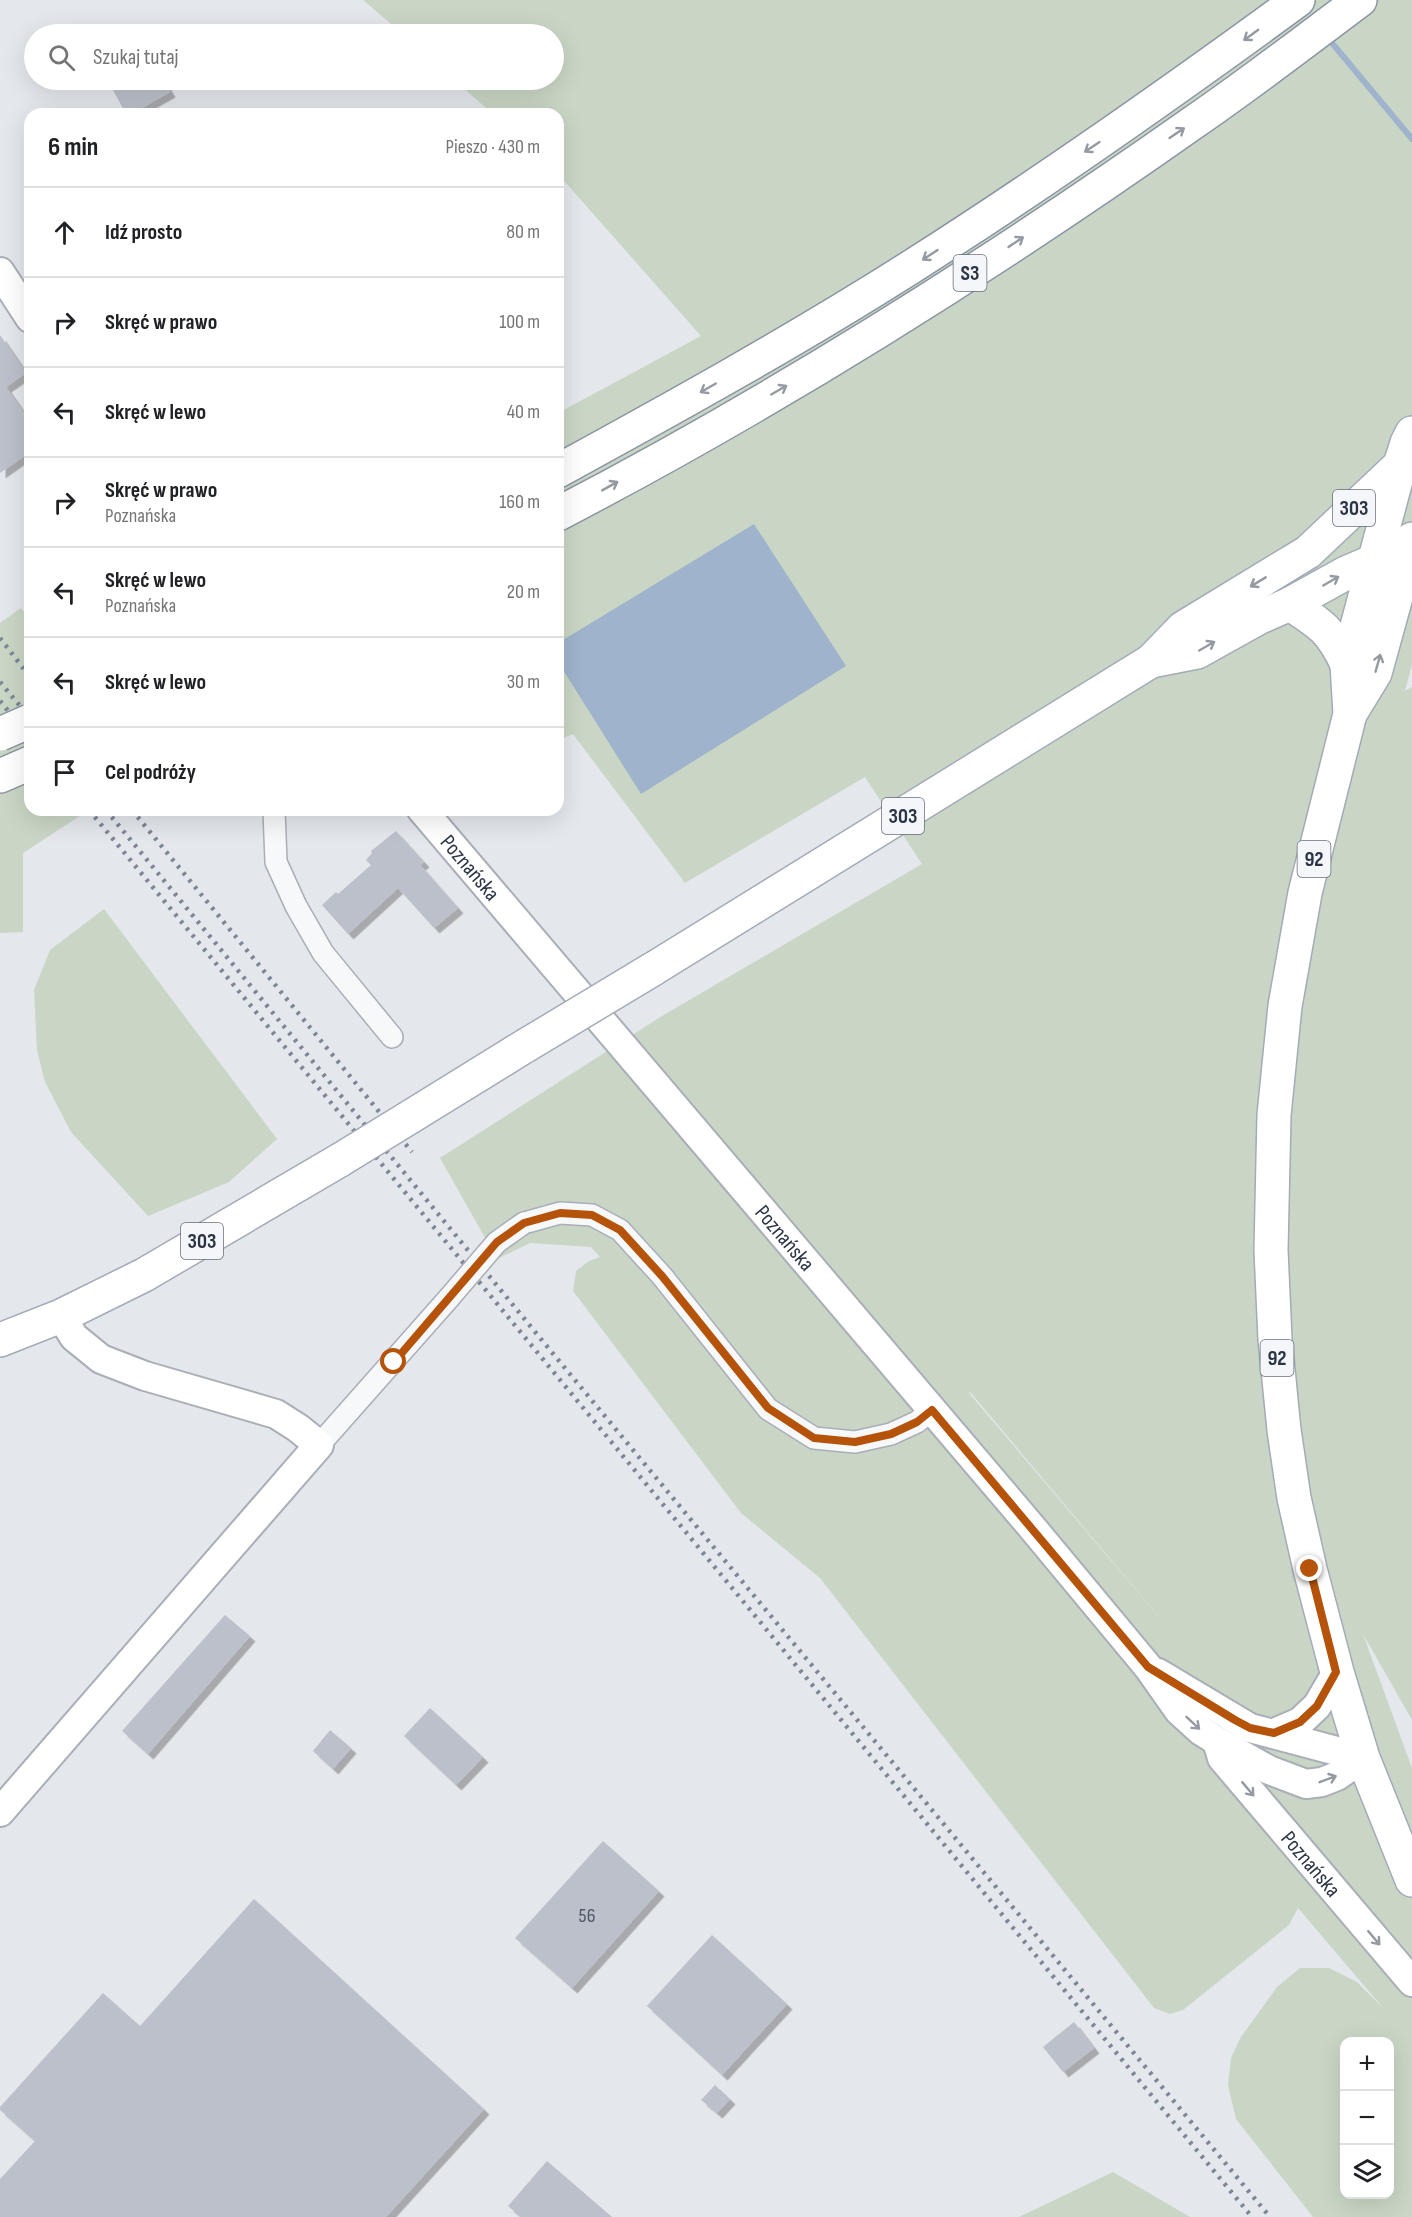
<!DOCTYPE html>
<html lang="pl">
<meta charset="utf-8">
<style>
body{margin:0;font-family:"Sofia Sans Condensed",sans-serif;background:#f2f2f2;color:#202124}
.controls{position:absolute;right:18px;bottom:18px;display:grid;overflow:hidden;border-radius:12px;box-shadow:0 6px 24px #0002}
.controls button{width:54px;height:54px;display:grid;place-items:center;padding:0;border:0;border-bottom:2px solid #e0e0e0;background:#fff;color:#202124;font:30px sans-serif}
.stop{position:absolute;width:18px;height:18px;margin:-14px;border:4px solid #b45309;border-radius:50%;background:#fff}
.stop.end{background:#b45309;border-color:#fff;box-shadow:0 2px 6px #0008}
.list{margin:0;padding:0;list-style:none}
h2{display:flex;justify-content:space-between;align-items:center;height:78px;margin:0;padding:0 24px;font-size:26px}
h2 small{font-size:20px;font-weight:400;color:#757577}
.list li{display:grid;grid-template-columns:39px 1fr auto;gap:18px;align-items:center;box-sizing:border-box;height:90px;padding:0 24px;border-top:2px solid #e0e0e0}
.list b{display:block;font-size:22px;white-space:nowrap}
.list p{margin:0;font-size:20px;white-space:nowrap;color:#757577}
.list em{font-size:20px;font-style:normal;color:#757577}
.icon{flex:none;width:33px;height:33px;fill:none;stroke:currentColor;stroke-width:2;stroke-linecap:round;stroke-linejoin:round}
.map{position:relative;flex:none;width:1412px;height:2217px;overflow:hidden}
.search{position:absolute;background:#fff;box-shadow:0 6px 24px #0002;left:24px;top:24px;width:540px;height:66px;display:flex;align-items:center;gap:15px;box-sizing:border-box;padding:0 21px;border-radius:33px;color:#757577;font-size:22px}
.panel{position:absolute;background:#fff;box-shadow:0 6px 24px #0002;left:24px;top:108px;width:540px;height:708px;border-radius:18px}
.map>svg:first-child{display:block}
.green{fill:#c9d6c5;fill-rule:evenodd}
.water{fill:#9fb4cc}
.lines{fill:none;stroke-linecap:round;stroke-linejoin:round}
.stream{stroke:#9fb4cc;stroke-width:6}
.building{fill:#bbc0ca;filter:url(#shadow)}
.street-casing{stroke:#a9aeb7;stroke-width:24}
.secondary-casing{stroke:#a9aeb7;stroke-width:32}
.primary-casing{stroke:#a3abb8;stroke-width:36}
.highway-casing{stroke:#8b94a3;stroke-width:36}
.street{stroke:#f7f8fa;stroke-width:21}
.secondary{stroke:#fff;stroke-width:28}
.primary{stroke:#fff;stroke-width:33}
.highway{stroke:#fff;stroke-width:33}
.rail{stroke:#7d8696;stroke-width:4.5;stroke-dasharray:3 6;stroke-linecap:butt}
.street-bridge-casing{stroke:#a9aeb7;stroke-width:24;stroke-linecap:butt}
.primary-bridge-casing{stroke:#a3abb8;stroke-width:36;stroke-linecap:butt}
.highway-bridge-casing{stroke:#8b94a3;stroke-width:36;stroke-linecap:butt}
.street-bridge{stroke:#f7f8fa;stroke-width:21}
.primary-bridge{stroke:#fff;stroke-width:33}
.highway-bridge{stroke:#fff;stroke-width:33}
.oneway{stroke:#959aa2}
.route{stroke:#b45309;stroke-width:8}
.labels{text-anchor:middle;stroke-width:4.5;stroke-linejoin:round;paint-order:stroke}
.number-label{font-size:20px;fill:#4f5766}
.shield{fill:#f4f6f9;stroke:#676e7b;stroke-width:1.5}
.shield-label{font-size:21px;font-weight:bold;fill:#2b3445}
.street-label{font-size:22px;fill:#2b3445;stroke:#f4f6f9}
</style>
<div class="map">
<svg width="1412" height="2217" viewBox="0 0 1412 2217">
<defs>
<filter id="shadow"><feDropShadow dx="5.5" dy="5.5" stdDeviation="0" flood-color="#0004"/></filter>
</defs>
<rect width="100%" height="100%" fill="#e4e7ec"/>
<!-- green -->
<g class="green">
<path d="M363 0H1412V664L1405 691 1412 687V1720L1363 1634 1412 1768V2217H1313L1236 2119 1228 2085 1231 2058 1241 2037 1277 1987 1300 1968H1329L1357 1982 1384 2009 1298 1908 1289 1925 1183 2010 1170 2014 1154 2008 820 1578 741 1513 573 1291 576 1271 589 1261 600 1257 591 1247 530 1243 497 1259 440 1158 662 1016 922 864 865 777 685 883 573 734 558 740V413L701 336 558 174V114H493L454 80H554V34H403ZM970 1392 1186 1649 969 1393ZM1344 2042H1390V2194H1344Z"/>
<polygon points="21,608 26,614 28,646 30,645 30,810 89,810 23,853 23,932 0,933 0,623"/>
<polygon points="104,909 277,1139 229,1182 148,1216 71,1132 45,1082 37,1050 34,990 50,950"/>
<polygon points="1113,2172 1190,2217 1019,2217"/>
</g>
<!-- water -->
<polygon class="water" points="754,524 846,666 641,794 558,662 558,643"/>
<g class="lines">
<!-- stream -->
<polyline class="stream" points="1327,37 1412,139"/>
</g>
<!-- building -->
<g class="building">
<polygon points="131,80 163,80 170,92 131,114 126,114 113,90"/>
<polygon points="0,335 26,373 6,387 24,413 30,409 30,452 0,473"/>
<polygon points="396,831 424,862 420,865 458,908 434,928 398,888 348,934 322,905 336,892 338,894 371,865 366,860 372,853 371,851"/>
<polygon points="225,1615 250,1636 148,1754 122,1731"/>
<polygon points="430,1708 483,1757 456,1785 404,1736"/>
<polygon points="330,1730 351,1748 333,1769 313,1751"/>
<polygon points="603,1841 659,1891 572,1988 515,1938"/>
<polygon points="254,1899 484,2109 386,2217 0,2217 0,2179 35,2141 0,2110 0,2107 103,1993 140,2026"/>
<polygon points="712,1935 787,2004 722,2075 647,2006"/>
<polygon points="1074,2022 1094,2048 1063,2072 1043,2047"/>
<polygon points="715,2085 730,2099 717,2113 701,2100"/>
<polygon points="547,2161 612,2217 521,2217 508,2206"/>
</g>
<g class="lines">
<defs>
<g id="street">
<polyline points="274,810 276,862 296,906 323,953 392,1037"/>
<polyline points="524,1223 560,1213 592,1215 620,1230 662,1276 768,1409 814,1438 855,1442 891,1434 917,1422 932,1410"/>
<polyline points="319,1445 449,1298"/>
</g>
<g id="secondary">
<polyline points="0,272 30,318"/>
<path id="s1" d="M422 810 1030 1525 1148 1667 1179 1711 1201 1731 1217 1741 1269 1770 1306 1784 1322 1782 1337 1776 1363 1758"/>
<polyline points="1158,1673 1250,1728 1363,1758"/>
<polyline points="1274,1733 1300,1722 1317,1706 1337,1672"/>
<path id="s2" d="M1217 1741 1222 1758 1412 1982"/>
<polyline points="0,1812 319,1445 298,1428 276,1414 145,1376 101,1359 74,1337 61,1316"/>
</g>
<g id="primary">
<polyline points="1412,433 1407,443 1400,465 1347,664 1350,714 1305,893 1285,1006 1274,1115 1271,1250 1275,1339 1284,1430 1294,1498 1310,1569 1337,1672 1363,1758 1412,1880"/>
<path d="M1290 604C1321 624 1331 630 1347 664"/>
<polyline points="1151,661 1197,652 1258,618 1290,604 1346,573 1374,561"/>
<polyline points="1350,714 1375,673 1412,539"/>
<polyline points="653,969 1151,661 1183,628 1308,552 1400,465"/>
<polyline points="410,1117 525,1046"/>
<polyline points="0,1340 61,1316 144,1275 340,1160"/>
</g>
<g id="highway">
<path d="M558 471C677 406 796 340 911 267 1043 183 1171 93 1298 0"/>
<path d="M558 514C779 399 991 265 1194 122 1251 83 1305 41 1360 0"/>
<polyline points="0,776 30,763"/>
</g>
</defs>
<!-- street casing -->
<use href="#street" class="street-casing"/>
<!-- secondary casing -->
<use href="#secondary" class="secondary-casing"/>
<!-- primary casing -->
<use href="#primary" class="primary-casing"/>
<!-- highway casing -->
<use href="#highway" class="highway-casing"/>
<!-- street -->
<use href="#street" class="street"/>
<!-- secondary -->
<use href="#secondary" class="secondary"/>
<!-- primary -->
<use href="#primary" class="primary"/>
<!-- highway -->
<use href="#highway" class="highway"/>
<!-- rail -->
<g class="rail">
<polyline points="0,638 30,677"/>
<polyline points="0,682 30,718"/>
<polyline points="0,701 30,737"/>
<polyline points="89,810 1252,2217"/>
<polyline points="106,810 550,1350 1270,2217"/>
<polyline points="132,810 412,1152"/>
</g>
<defs>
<polyline id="street-bridge" points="449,1298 497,1242 524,1223"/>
<g id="primary-bridge">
<polyline points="525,1046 653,969"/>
<polyline points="340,1160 410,1117"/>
</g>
<polyline id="highway-bridge" points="0,734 30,721"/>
</defs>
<!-- street-bridge casing -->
<use href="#street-bridge" class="street-bridge-casing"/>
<!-- primary-bridge casing -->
<use href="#primary-bridge" class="primary-bridge-casing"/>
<!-- highway-bridge casing -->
<use href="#highway-bridge" class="highway-bridge-casing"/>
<!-- street-bridge -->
<use href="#street-bridge" class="street-bridge"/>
<!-- primary-bridge -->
<use href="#primary-bridge" class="primary-bridge"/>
<!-- highway-bridge -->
<use href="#highway-bridge" class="highway-bridge"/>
</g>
<!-- one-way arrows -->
<defs><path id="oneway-shaft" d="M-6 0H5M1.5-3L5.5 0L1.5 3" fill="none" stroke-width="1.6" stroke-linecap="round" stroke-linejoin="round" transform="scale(1.5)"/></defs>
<g class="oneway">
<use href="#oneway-shaft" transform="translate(1251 35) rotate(144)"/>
<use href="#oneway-shaft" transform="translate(1177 133) rotate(-34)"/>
<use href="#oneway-shaft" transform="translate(1092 147) rotate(146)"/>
<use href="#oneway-shaft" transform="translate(1016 242) rotate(-34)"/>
<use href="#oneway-shaft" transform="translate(930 255) rotate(147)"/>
<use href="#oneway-shaft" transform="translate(708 388) rotate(150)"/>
<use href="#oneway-shaft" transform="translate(779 390) rotate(-30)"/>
<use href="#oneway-shaft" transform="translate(610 486) rotate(-29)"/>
<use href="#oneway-shaft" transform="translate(1331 581) rotate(-30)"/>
<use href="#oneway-shaft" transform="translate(1258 582) rotate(149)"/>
<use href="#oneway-shaft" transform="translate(1207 646) rotate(-30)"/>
<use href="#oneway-shaft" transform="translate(1378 663) rotate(-74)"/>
<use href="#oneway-shaft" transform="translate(1193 1723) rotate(43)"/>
<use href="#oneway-shaft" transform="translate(1328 1779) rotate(-21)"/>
<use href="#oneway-shaft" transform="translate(1248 1789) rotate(50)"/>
<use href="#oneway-shaft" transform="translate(1374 1938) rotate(50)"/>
</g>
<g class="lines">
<!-- route -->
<polyline class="route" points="394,1362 497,1242 524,1223 560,1213 592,1215 620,1230 662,1276 768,1408 814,1438 855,1442 891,1434 917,1422 932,1410 1148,1667 1235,1720 1250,1728 1274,1733 1300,1722 1317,1706 1336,1672 1310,1569"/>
</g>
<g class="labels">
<!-- number labels -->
<g class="number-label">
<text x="587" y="1922">56</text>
</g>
<!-- shield labels -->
<g class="shield">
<rect x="953.5" y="255" width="33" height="36" rx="4.5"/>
<rect x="1333" y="490" width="42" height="36" rx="4.5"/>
<rect x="882" y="798" width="42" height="36" rx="4.5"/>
<rect x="1297.5" y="841" width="33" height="36" rx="4.5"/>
<rect x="181" y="1223" width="42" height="36" rx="4.5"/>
<rect x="1260.5" y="1340" width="33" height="36" rx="4.5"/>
</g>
<g class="shield-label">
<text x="970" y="280">S3</text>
<text x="1354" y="515">303</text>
<text x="903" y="823">303</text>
<text x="1314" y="866">92</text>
<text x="202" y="1248">303</text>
<text x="1277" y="1365">92</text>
</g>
<!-- street labels -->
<g class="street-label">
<text dy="8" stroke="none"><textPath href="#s1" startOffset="75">Poznańska</textPath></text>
<text dy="8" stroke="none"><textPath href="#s1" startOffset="561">Poznańska</textPath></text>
<text dy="8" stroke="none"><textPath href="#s2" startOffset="156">Poznańska</textPath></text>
</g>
</g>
</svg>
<div class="controls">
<button>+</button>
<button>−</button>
<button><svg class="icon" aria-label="layers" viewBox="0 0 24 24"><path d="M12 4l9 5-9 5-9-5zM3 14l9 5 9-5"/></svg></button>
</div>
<div class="stop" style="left:394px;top:1362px"></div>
<div class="stop end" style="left:1310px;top:1569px"></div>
<div class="search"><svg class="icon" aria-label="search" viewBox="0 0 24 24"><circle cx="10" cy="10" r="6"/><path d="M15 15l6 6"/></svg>Szukaj tutaj</div>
<section class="panel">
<h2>6 min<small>Pieszo · 430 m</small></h2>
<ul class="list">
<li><svg class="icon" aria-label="ahead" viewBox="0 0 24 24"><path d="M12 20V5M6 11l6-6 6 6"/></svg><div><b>Idź prosto</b></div><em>80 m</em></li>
<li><svg class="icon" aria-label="right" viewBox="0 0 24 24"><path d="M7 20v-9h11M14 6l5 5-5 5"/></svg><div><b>Skręć w prawo</b></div><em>100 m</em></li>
<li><svg class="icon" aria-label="left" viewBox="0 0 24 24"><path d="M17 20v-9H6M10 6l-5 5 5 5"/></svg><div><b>Skręć w lewo</b></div><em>40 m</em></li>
<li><svg class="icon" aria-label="right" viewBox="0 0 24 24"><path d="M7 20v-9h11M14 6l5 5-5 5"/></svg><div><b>Skręć w prawo</b><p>Poznańska</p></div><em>160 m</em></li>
<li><svg class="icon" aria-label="left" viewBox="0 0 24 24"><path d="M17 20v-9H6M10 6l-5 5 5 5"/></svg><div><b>Skręć w lewo</b><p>Poznańska</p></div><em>20 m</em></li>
<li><svg class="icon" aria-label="left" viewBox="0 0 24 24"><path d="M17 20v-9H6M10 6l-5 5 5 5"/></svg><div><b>Skręć w lewo</b></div><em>30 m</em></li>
<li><svg class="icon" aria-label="arrive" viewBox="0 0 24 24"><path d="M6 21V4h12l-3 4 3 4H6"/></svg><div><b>Cel podróży</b></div></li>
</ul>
</section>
</div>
